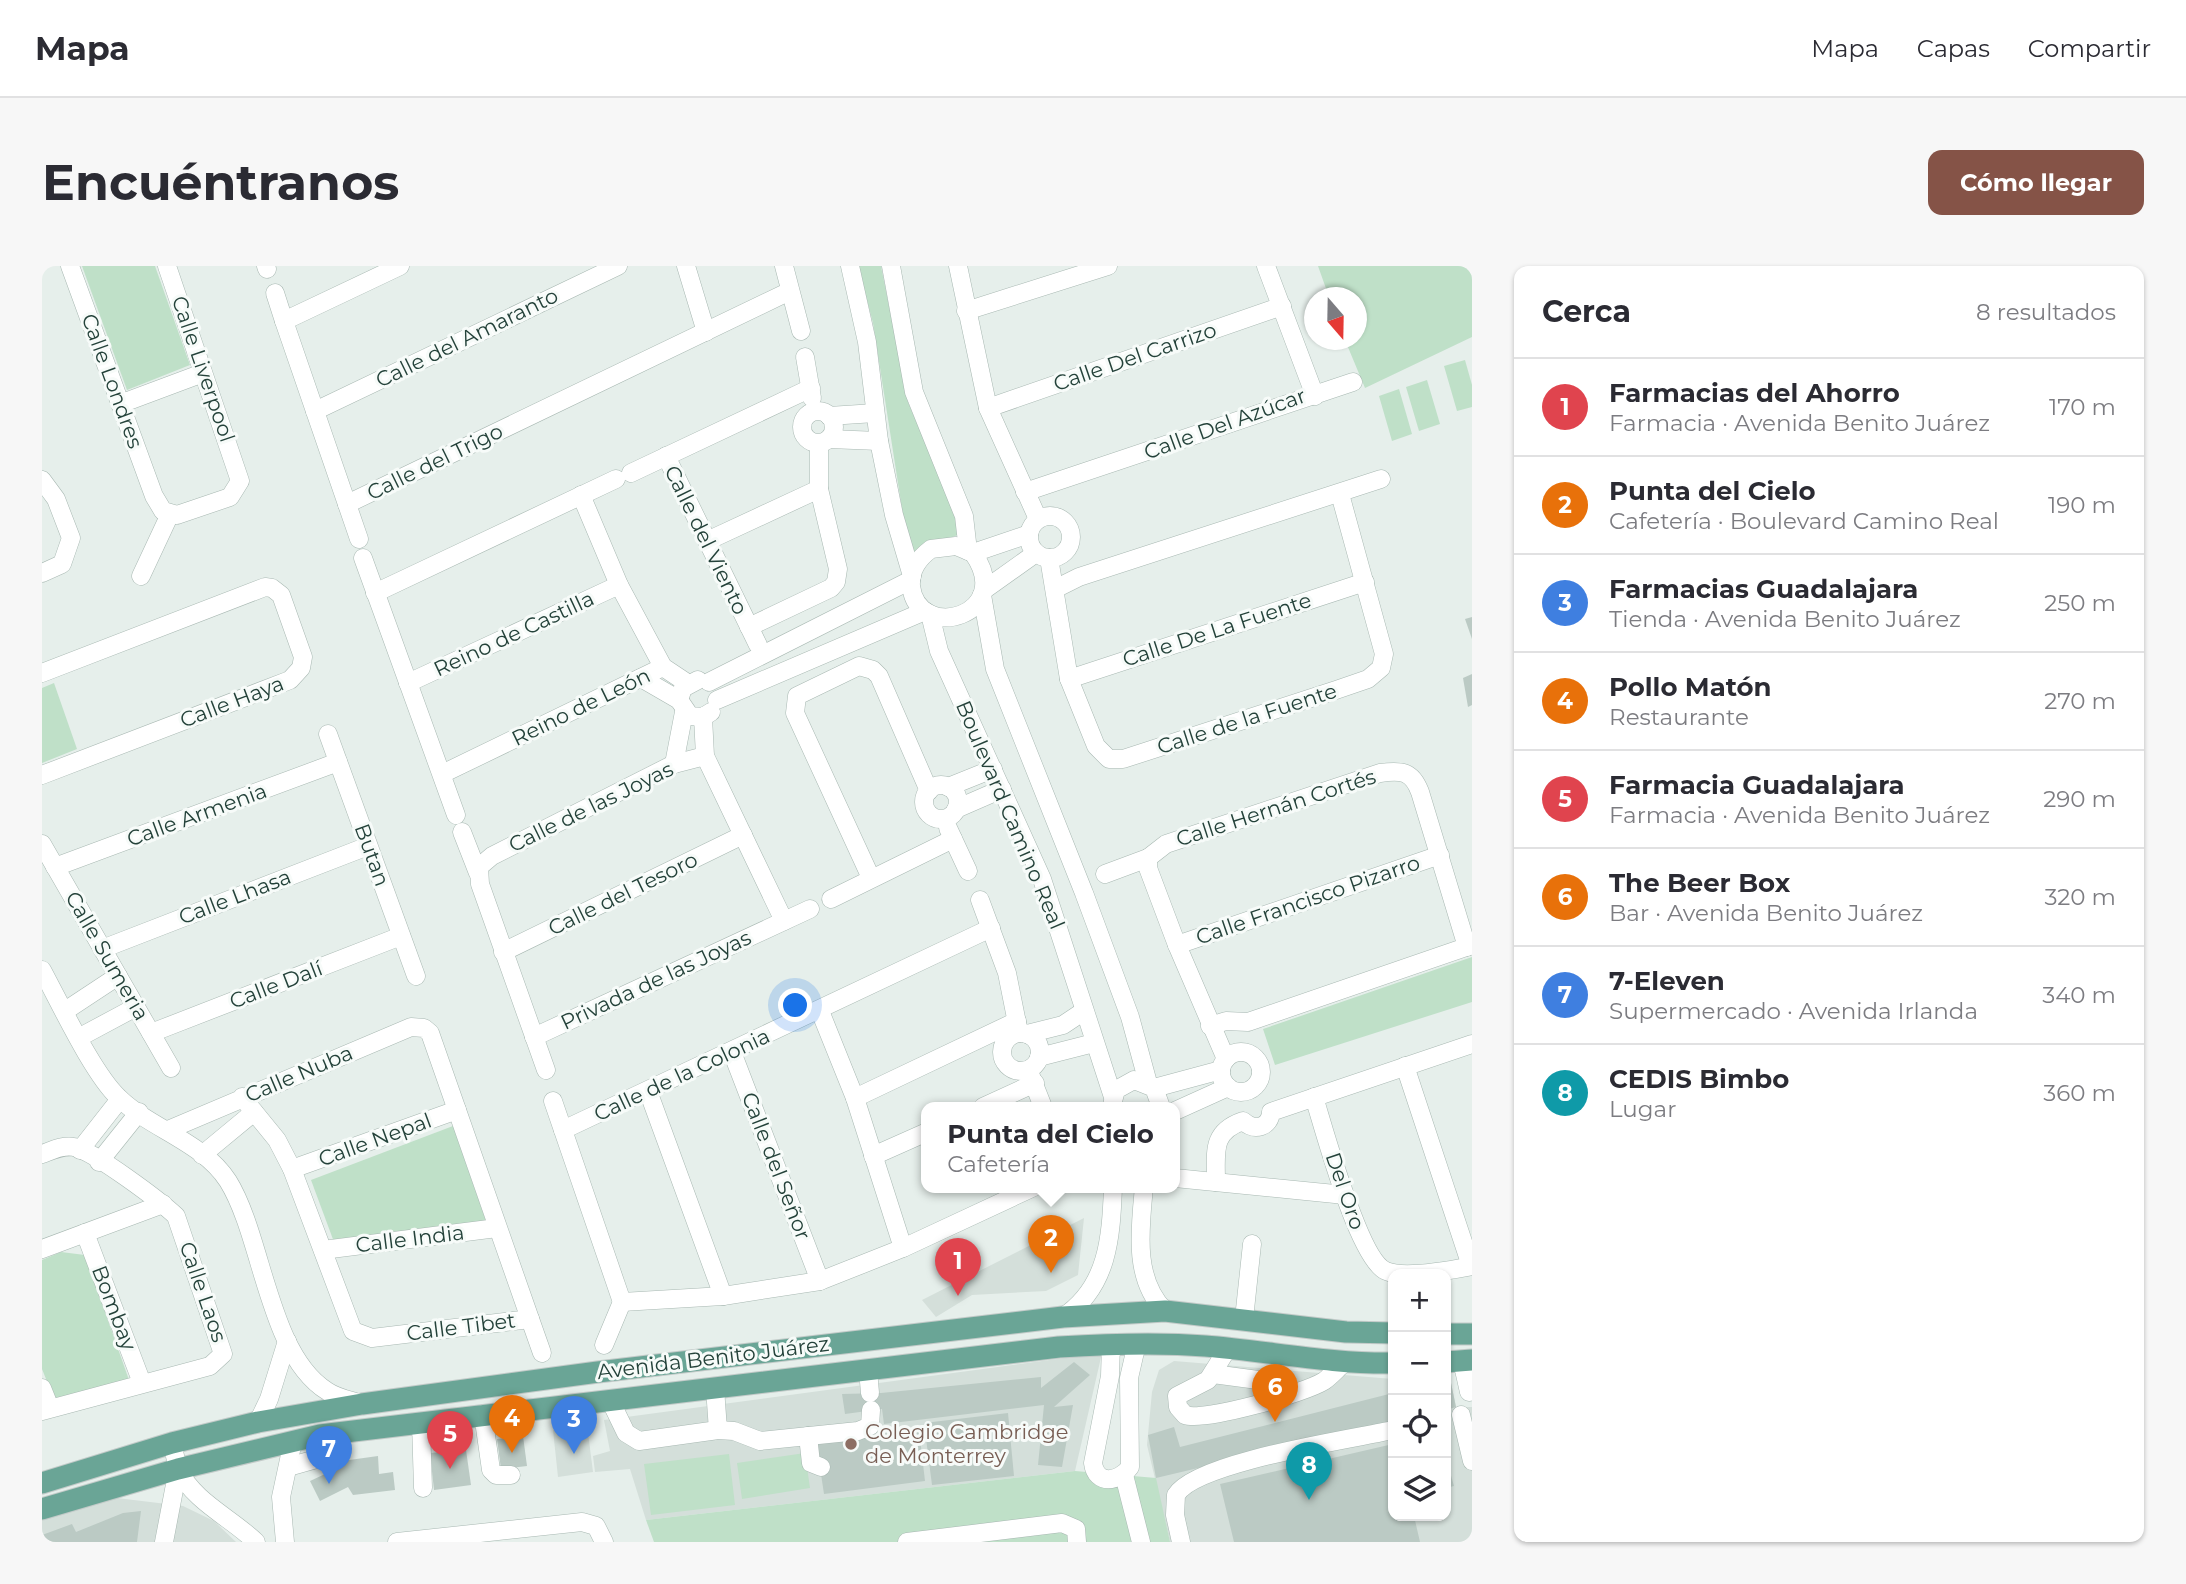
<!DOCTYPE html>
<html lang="es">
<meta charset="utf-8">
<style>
body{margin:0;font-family:Montserrat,sans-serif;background:#f7f7f7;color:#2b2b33}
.controls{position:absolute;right:21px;bottom:21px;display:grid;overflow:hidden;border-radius:14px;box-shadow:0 2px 5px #0004}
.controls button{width:63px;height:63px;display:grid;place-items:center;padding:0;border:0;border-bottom:2px solid #e1e1e2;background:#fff;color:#2b2b33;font:35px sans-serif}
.compass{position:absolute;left:1262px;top:21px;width:63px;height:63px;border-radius:50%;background:#fff;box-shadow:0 2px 5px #0004;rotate:160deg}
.you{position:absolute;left:754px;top:740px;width:24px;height:24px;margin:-18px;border:5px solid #fff;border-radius:50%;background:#1a73e8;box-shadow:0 0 0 10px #1a73e833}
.badge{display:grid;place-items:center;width:46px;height:46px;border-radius:50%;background:#855347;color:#fff;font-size:23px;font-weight:700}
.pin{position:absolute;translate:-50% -58px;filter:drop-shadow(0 2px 4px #0008)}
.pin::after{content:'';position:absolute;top:37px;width:24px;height:21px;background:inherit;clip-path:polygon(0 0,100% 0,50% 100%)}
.popup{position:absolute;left:879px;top:836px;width:259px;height:91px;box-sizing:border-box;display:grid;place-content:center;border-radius:14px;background:#fff;filter:drop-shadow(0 2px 5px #0005);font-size:23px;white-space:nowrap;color:#7c7c81}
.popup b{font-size:26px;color:#2b2b33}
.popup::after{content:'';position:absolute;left:50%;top:100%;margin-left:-14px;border:14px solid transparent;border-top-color:#fff}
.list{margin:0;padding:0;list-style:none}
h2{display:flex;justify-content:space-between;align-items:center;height:91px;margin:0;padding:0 28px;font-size:30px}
h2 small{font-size:23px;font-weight:400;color:#7c7c81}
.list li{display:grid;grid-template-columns:46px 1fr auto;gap:21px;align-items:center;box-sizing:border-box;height:98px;padding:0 28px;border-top:2px solid #e1e1e2}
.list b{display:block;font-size:26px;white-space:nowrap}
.list p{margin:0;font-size:23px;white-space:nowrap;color:#7c7c81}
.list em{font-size:23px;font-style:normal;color:#7c7c81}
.icon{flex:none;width:38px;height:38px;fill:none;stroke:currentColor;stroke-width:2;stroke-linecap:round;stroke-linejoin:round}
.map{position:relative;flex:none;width:1430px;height:1276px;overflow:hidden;border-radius:14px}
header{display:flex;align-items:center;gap:42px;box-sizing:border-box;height:98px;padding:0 35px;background:#fff;border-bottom:2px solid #e1e1e2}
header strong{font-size:33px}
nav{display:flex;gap:38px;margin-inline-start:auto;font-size:24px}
.intro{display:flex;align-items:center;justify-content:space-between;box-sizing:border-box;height:168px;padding:0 42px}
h1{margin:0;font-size:49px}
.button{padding:18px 32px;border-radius:14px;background:#855347;color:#fff;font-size:24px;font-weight:700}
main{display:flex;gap:42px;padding:0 42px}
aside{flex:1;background:#fff;border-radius:14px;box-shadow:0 2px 5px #0004}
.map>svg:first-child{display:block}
.built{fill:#d4dfda}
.green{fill:#bfe0c8}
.building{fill:#bbcac4}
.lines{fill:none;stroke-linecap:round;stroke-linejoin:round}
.minor-casing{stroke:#a8b8b2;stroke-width:19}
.major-casing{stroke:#c2cac8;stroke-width:23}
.minor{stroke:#fff;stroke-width:18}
.major{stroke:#6aa596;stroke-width:21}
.education-dot{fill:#8d6e63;stroke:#f7fbf9;stroke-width:2.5}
.labels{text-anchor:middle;stroke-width:6;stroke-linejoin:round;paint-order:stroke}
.street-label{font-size:21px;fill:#24423a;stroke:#f7fbf9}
.education-label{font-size:21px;fill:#785e54;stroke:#f7fbf9;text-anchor:start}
</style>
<header>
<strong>Mapa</strong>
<nav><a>Mapa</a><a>Capas</a><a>Compartir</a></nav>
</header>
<div class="intro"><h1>Encuéntranos</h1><a class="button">Cómo llegar</a></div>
<main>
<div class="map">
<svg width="1430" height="1276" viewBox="0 0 1430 1276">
<rect width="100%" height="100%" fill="#e6efeb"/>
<!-- built -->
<g class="built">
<polygon points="1042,952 1036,1009 1004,1025 930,1029 894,1051 880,1034"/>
<polygon points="1060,1087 1033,1205 604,1254 588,1203 553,1206 551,1190 568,1185 562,1154"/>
<polygon points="1132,1095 1351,1113 1351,1250 1404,1250 1404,1117 1409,1117 1414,1141 1430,1141 1430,1276 1128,1276 1105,1179 1110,1126 1117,1104"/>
<polygon points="545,1159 551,1206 516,1211 511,1164"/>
<polygon points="75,1232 141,1240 172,1255 194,1276 0,1276 0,1250"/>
</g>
<!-- green -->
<g class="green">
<polygon points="40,0 113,0 148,99 85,124"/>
<path d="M816 0H839L866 136 920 266C912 273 886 277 871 287L863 262 831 57Z"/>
<polygon points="1276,0 1430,0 1430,71 1323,122 1303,74 1314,74 1314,32 1287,31"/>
<polygon points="1423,94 1430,119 1430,141 1415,145 1402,100"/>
<polygon points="1385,114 1398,158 1377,165 1364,121"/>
<polygon points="1357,123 1370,168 1350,175 1337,130"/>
<polygon points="12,417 35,483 0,497 0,422"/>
<polygon points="1430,691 1430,736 1233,799 1221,763"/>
<polygon points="411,860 444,955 292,976 269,914"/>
<polygon points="19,986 43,989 87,1114 12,1133 0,1103 0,994"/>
<polygon points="763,1187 768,1222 700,1233 695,1197"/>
<polygon points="687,1188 693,1239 609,1249 602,1198"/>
<polygon points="1033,1205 1114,1212 1128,1276 612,1276 604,1254"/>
</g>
<!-- building -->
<g class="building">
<polygon points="1430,351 1430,373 1423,353"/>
<polygon points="1430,408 1430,439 1426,441 1421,412"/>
<polygon points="1032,1096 1048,1109 1012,1141 1031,1139 1020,1201 996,1199 1002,1139 842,1158 840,1143 803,1148 800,1128 839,1127 999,1111 999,1122"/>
<polygon points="1404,1117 1409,1117 1414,1141 1404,1144"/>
<polygon points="1351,1127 1351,1156 1114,1212 1106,1169 1132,1161 1138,1181"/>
<polygon points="966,1147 972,1210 890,1219 882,1157"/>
<polygon points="877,1164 883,1215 782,1228 774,1175"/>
<polygon points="481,1170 485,1200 459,1203 455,1173"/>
<polygon points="1351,1178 1351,1250 1372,1250 1378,1276 1192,1276 1178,1218"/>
<polygon points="424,1184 429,1219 392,1224 388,1187"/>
<polygon points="336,1190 337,1208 351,1206 353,1224 311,1229 306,1221 278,1235 268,1215 296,1202 293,1196"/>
<polygon points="1404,1192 1412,1220 1404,1222"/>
<polygon points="99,1245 95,1276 0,1276 0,1269 30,1258 34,1266 81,1247"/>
</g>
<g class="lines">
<defs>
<g id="minor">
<polyline points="28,0 112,230 121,245 135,249 188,231 198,215 125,0"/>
<polyline points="224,0 225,3"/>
<polyline points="644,0 664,66"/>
<polyline points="742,0 759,65"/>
<polyline points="808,0 825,76 837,175 852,249 870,310"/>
<polyline points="849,0 872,126 922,250 926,285"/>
<polyline points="916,0 946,142 996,253"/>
<polyline points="1224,0 1273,130"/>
<polyline points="233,27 242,55"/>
<polyline points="924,45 1066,0"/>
<polyline points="763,91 770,132"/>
<polyline points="78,138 161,107"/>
<polyline points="946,142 1240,40"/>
<circle cx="776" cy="161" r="16"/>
<polyline points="273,145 576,0"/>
<polyline points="787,150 833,147"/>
<polyline points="787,173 837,175"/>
<polyline points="624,190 716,379"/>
<polyline points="589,207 769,122"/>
<polyline points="0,214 14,233 29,272 20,298 0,307"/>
<polyline points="983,226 1311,116"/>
<polyline points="539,229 577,319 621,401 645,417"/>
<polyline points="305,238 748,25"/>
<circle cx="1008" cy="271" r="21"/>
<polyline points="317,273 242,55 358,0"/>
<polyline points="665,275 777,223"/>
<path d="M931 287C975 349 876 378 869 320 868 303 877 292 889 283L914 280 931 287 987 268"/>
<polyline points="321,292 414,549"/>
<polyline points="1007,292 1027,413 1054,480 1067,493 1081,493 1294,424 1326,413 1339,402 1342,388 1298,228"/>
<polyline points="99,310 128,248"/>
<polyline points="1013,323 1037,311 1339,213"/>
<polyline points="942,324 994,287"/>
<polyline points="333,327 574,213"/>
<polyline points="940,329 953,403 1042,627 1088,751 1106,817"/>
<polyline points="888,348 897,385 1000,613 1071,831"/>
<polyline points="707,361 789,322 794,316 796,303 777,223 777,178"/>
<polyline points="0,407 223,321 230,322 239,329 261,391 259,402 248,414 0,509"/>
<polyline points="599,412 637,434 648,450 661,451 669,446"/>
<polyline points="1027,413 1323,316"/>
<polyline points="667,416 869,314"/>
<polyline points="366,417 577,319"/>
<polyline points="637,434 641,422 656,414"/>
<polyline points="675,434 883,345"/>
<polyline points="661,451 663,490 742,655"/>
<polyline points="286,468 374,710"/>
<polyline points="632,498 642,446"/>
<polyline points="400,508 621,401"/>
<circle cx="899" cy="536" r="17"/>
<polyline points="906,521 951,503"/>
<polyline points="914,543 960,523"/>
<polyline points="906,562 926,605"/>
<polyline points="420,566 436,607"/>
<polyline points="0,578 129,802"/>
<polyline points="13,601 296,496"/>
<polyline points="1063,608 1106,592"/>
<polyline points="829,612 753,447 755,430 817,400 831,404 837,410 887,525"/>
<polyline points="789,633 911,573"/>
<polyline points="938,634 965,707 977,767"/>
<polyline points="1135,679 1398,589"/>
<polyline points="60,683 326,580"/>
<polyline points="461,686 701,569"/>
<path d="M0 704C18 737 51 808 77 832 109 863 161 876 186 915 221 971 226 1088 285 1125 295 1132 308 1134 320 1138"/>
<polyline points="23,745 76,710"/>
<polyline points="778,745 813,832 861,982"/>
<polyline points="1168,760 1184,755 1206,756 1430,679"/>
<polyline points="109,767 359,670"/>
<circle cx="979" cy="786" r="19"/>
<polyline points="985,768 1021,759 1042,745"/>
<polyline points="38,771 94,741"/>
<polyline points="492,771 768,643"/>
<polyline points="690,786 778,1015"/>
<circle cx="1199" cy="806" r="20"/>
<polyline points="997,791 1052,777"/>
<path d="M1184 793 1135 679 1106 602V592L1124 578 1338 507C1360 504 1370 505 1378 526L1425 681"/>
<polyline points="1363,800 1429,1000"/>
<polyline points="504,804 438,618 437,601 450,590 632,498 663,490"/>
<polyline points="988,808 1001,841"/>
<polyline points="1112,822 1179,804"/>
<polyline points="606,825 681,1030"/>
<path d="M1272 831C1282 863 1317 994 1344 1005 1363 1013 1409 1004 1430 1000"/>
<polyline points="813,832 975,755"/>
<polyline points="511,835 580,1036"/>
<polyline points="1070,839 1074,824 1092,814 1112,822 1119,841"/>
<polyline points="941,841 993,817"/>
<polyline points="1133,845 1186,821"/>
<polyline points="126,864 369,761 382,762 388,767 488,1053 330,1072 311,1065 250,903 235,874 200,831"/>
<polyline points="521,864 949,662"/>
<polyline points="38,884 78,833"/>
<path d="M0 888C11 884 21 879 32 881 53 886 118 935 134 950L181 1088 168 1100 0 1145"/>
<polyline points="160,889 212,846"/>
<polyline points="831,890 885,866"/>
<polyline points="57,896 97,846"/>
<polyline points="250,903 415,844"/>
<polyline points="1133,912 1303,929"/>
<path d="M1174 916C1174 886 1169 866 1201 855 1213 866 1228 861 1229 846L1430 778"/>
<path d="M1102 921C1098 963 1091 1013 1123 1045"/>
<polyline points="43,967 100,1117"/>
<polyline points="0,983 121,938"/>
<polyline points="281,984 455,962"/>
<polyline points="580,1036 681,1030 778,1015 861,982 992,921"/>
<path d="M1021 1051C1066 1021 1069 972 1071 921"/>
<polyline points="488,1053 500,1087"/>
<polyline points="1202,1053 1210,978"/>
<path d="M1069 1078 1068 1110 1051 1197C1054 1220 1077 1216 1088 1201L1087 1112 1095 1077"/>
<polyline points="562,1079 580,1036"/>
<path d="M1186 1082 1166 1114 1135 1130 1136 1141 1143 1149C1162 1156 1263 1127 1282 1115 1289 1110 1295 1103 1302 1097"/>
<polyline points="1420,1095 1427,1126"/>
<polyline points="826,1104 828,1127"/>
<polyline points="1171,1108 1231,1116"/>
<polyline points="0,1122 8,1142"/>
<polyline points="673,1122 676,1164"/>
<polyline points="568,1134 584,1167 597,1175 676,1164 692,1165 718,1175 816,1165 828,1160 829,1144"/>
<polyline points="441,1148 449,1204 454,1209 469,1209"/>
<polyline points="1419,1149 1430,1195"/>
<polyline points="216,1156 227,1133 245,1075"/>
<polyline points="379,1157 381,1222"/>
<polyline points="766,1170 769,1197 779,1201"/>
<polyline points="246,1201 292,1188"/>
<path d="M136 1203C152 1236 188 1251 214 1276"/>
<polyline points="1082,1209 1099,1276"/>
<polyline points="122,1276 136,1203 130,1177"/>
<polyline points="243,1276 239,1231 251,1175"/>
<polyline points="355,1276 540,1256 554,1260 562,1276"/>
<polyline points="865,1276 1020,1257 1034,1263 1035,1276"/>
<path d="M1139 1276 1133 1249 1134 1229C1153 1196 1310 1173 1351 1164"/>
</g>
<g id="major">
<polyline points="1404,1068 1430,1068"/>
<polyline points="1404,1096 1430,1094"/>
<polyline points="0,1217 130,1177 216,1156 320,1138 556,1106 1021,1051 1123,1045 1304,1066 1351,1067"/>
<path d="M0 1243 136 1203 278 1169 1017 1081C1066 1078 1114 1076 1163 1080 1226 1085 1288 1098 1351 1097"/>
</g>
</defs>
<!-- minor casing -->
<use href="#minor" class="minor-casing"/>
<!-- major casing -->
<use href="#major" class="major-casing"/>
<!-- minor -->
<use href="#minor" class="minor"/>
<!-- major -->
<use href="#major" class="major"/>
</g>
<!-- markers -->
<circle class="education-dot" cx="809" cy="1178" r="7"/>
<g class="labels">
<!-- street labels -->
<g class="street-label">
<text transform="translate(425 72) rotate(-26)" y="7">Calle del Amaranto</text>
<text transform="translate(1093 91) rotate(-19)" y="7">Calle Del Carrizo</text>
<text transform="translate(161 103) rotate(71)" y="7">Calle Liverpool</text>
<text transform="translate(70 115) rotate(70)" y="7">Calle Londres</text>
<text transform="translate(1183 158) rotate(-20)" y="7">Calle Del Azúcar</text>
<text transform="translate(393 196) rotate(-26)" y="7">Calle del Trigo</text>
<text transform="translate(664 274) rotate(64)" y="7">Calle del Viento</text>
<text transform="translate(1175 364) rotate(-18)" y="7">Calle De La Fuente</text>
<text transform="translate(472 368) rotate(-25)" y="7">Reino de Castilla</text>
<text transform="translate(190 436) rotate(-21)" y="7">Calle Haya</text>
<text transform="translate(539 441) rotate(-26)" y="7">Reino de León</text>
<text transform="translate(1205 453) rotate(-18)" y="7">Calle de la Fuente</text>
<text transform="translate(549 541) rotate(-26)" y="7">Calle de las Joyas</text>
<text transform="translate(1234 542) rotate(-18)" y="7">Calle Hernán Cortés</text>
<text transform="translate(155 549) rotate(-20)" y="7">Calle Armenia</text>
<text transform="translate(968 549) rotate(67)" y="7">Boulevard Camino Real</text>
<text transform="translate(330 589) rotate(70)" y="7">Butan</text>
<text transform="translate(581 628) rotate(-26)" y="7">Calle del Tesoro</text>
<text transform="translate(193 631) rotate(-21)" y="7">Calle Lhasa</text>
<text transform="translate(1266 634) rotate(-19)" y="7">Calle Francisco Pizarro</text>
<text transform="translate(65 690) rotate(60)" y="7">Calle Sumeria</text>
<text transform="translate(614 714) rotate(-25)" y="7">Privada de las Joyas</text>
<text transform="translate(234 719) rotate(-21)" y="7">Calle Dalí</text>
<text transform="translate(257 808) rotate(-23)" y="7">Calle Nuba</text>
<text transform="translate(640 809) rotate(-25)" y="7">Calle de la Colonia</text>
<text transform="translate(333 874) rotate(-20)" y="7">Calle Nepal</text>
<text transform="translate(734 900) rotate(69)" y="7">Calle del Señor</text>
<text transform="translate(1303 925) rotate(71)" y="7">Del Oro</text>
<text transform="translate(368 973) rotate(-7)" y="7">Calle India</text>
<text transform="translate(161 1026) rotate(71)" y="7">Calle Laos</text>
<text transform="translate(72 1042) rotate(69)" y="7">Bombay</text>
<text transform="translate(419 1061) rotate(-7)" y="7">Calle Tibet</text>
<text transform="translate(671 1092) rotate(-7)" y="7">Avenida Benito Juárez</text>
</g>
<!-- education labels -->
<g class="education-label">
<text x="823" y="1173">Colegio Cambridge<tspan x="823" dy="24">de Monterrey</tspan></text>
</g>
</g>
</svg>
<div class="controls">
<button>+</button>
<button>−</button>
<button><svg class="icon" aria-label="locate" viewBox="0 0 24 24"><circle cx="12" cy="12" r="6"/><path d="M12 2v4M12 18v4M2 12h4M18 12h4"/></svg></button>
<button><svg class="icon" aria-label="layers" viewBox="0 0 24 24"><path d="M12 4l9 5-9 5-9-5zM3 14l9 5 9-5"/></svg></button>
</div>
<svg class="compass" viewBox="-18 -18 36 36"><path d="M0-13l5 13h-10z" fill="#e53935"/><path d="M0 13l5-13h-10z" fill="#7c7c81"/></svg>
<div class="you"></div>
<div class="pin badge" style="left:916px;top:1030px;background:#e0444e">1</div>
<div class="pin badge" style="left:1009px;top:1007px;background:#e8710a">2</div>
<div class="popup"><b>Punta del Cielo</b>Cafetería</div>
<div class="pin badge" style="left:532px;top:1188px;background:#3f7fe0">3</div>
<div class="pin badge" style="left:470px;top:1187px;background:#e8710a">4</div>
<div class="pin badge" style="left:408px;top:1203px;background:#e0444e">5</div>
<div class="pin badge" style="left:1233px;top:1156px;background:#e8710a">6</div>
<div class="pin badge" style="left:287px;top:1218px;background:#3f7fe0">7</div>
<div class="pin badge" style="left:1267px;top:1234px;background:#0f9aa8">8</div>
</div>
<aside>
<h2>Cerca<small>8 resultados</small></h2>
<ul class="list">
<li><span class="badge" style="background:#e0444e">1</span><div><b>Farmacias del Ahorro</b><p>Farmacia · Avenida Benito Juárez</p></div><em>170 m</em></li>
<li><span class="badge" style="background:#e8710a">2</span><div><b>Punta del Cielo</b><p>Cafetería · Boulevard Camino Real</p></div><em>190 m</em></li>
<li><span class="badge" style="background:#3f7fe0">3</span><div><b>Farmacias Guadalajara</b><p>Tienda · Avenida Benito Juárez</p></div><em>250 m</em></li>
<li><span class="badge" style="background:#e8710a">4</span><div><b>Pollo Matón</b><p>Restaurante</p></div><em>270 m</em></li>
<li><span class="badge" style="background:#e0444e">5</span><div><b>Farmacia Guadalajara</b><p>Farmacia · Avenida Benito Juárez</p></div><em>290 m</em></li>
<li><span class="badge" style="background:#e8710a">6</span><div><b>The Beer Box</b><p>Bar · Avenida Benito Juárez</p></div><em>320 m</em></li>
<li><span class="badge" style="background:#3f7fe0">7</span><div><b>7-Eleven</b><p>Supermercado · Avenida Irlanda</p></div><em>340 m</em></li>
<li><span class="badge" style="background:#0f9aa8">8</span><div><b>CEDIS Bimbo</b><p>Lugar</p></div><em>360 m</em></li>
</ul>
</aside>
</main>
